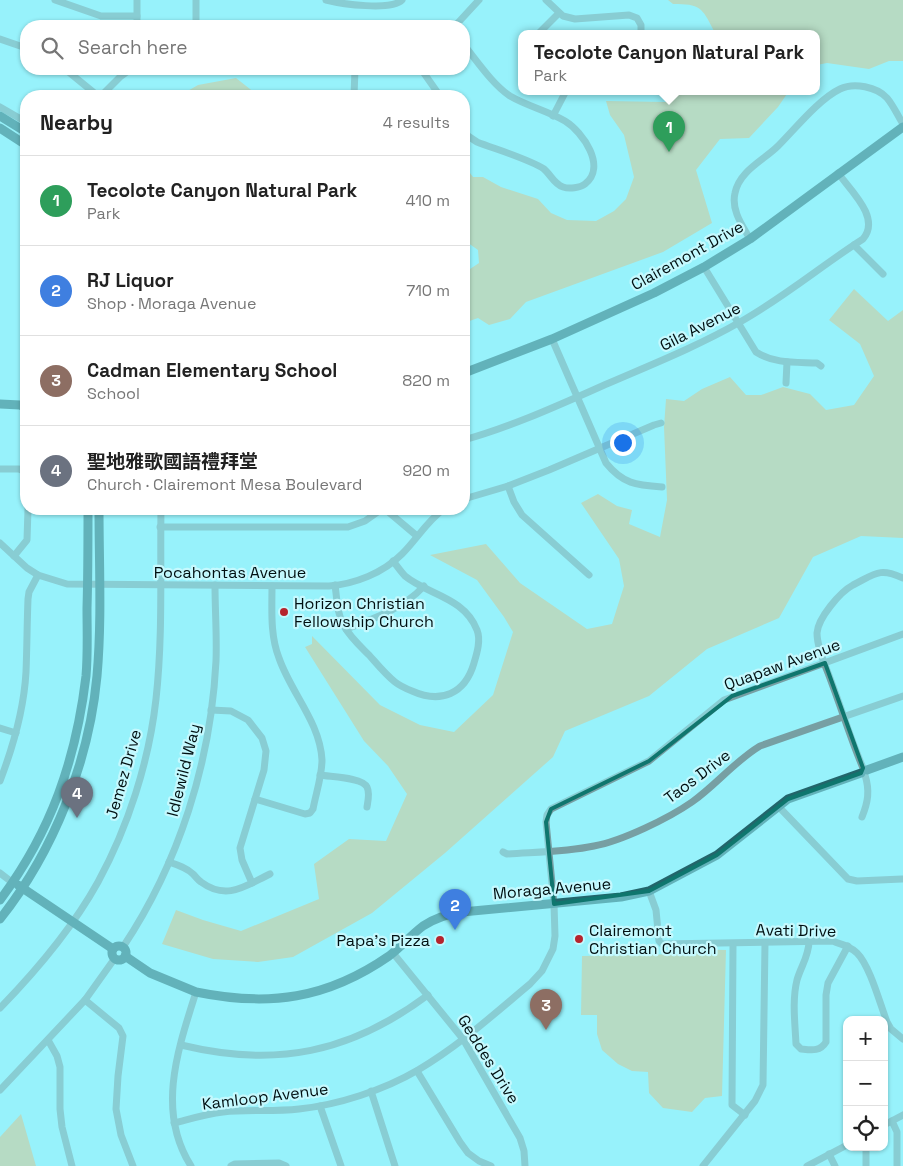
<!DOCTYPE html>
<meta charset="utf-8">
<style>
body{margin:0;font-family:"Space Grotesk","Noto Sans SC",sans-serif;background:#f6f6f6;color:#222}
.controls{position:absolute;right:15px;bottom:15px;display:grid;overflow:hidden;border-radius:10px;box-shadow:0 1px 4px #0004}
.controls button{width:45px;height:45px;display:grid;place-items:center;padding:0;border:0;border-bottom:1px solid #e0e0e0;background:#fff;color:#222;font:25px sans-serif}
.you{position:absolute;left:622px;top:442px;width:18px;height:18px;margin:-12px;border:4px solid #fff;border-radius:50%;background:#1a73e8;box-shadow:0 0 0 8px #1a73e833}
.badge{display:grid;place-items:center;width:32px;height:32px;border-radius:50%;background:#b45309;color:#fff;font-size:16px;font-weight:700}
.pin{position:absolute;translate:-50% -41px;filter:drop-shadow(0 1px 2px #0008)}
.pin::after{content:'';position:absolute;top:26px;width:18px;height:15px;background:inherit;clip-path:polygon(0 0,100% 0,50% 100%)}
.popup{position:absolute;left:518px;top:30px;width:302px;height:65px;box-sizing:border-box;display:grid;place-content:center;border-radius:10px;background:#fff;filter:drop-shadow(0 1px 4px #0005);font-size:16px;white-space:nowrap;color:#767676}
.popup b{font-size:19px;color:#222}
.popup::after{content:'';position:absolute;left:50%;top:100%;margin-left:-10px;border:10px solid transparent;border-top-color:#fff}
.list{margin:0;padding:0;list-style:none}
h2{display:flex;justify-content:space-between;align-items:center;height:65px;margin:0;padding:0 20px;font-size:21px}
h2 small{font-size:16px;font-weight:400;color:#767676}
.list li{display:grid;grid-template-columns:32px 1fr auto;gap:15px;align-items:center;box-sizing:border-box;height:90px;padding:0 20px;border-top:1px solid #e0e0e0}
.list b{display:block;font-size:19px;white-space:nowrap}
.list p{margin:0;font-size:16px;white-space:nowrap;color:#767676}
.list em{font-size:16px;font-style:normal;color:#767676}
.icon{flex:none;width:28px;height:28px;fill:none;stroke:currentColor;stroke-width:2;stroke-linecap:round;stroke-linejoin:round}
.map{position:relative;flex:none;width:903px;height:1166px;overflow:hidden}
.search{position:absolute;background:#fff;box-shadow:0 1px 4px #0004;left:20px;top:20px;width:450px;height:55px;display:flex;align-items:center;gap:12px;box-sizing:border-box;padding:0 18px;border-radius:20px;color:#767676;font-size:19px}
.panel{position:absolute;background:#fff;box-shadow:0 1px 4px #0004;left:20px;top:90px;width:450px;height:425px;border-radius:20px}
.map>svg:first-child{display:block}
.green{fill:#dcbe82}
.lines{fill:none;stroke-linecap:round;stroke-linejoin:round}
.minor{stroke:#779fa3;stroke-width:7}
.major{stroke:#23656b;stroke-width:9}
.marked{fill:none;stroke:#0f766e;stroke-width:4;stroke-linejoin:round}
.poi-dot{fill:#b5242d;stroke:#c5f9fe;stroke-width:2}
.labels{text-anchor:middle;stroke-width:4.5;stroke-linejoin:round;paint-order:stroke}
.street-label{font-size:16px;fill:#000f11;stroke:#c5f9fe}
.poi-label{font-size:16px;fill:#000f11;stroke:#c5f9fe;text-anchor:start}
</style>
<div class="map">
<svg width="903" height="1166" viewBox="0 0 903 1166">
<rect width="100%" height="100%" fill="#97f2fb"/>
<!-- green -->
<g class="green">
<path d="M668 0H903V61H889L869 69 827 63 817 65 816 33H713L714 31C702 7 700 4 673 4Z"/>
<polygon points="236,78 259,96 221,96 217,94 213,96 179,96 198,85"/>
<polygon points="681,91 789,91 778,107 749,138 720,139 696,170 712,223 663,252 526,302 510,319 489,325 478,318 464,323 464,273 479,263 478,250 464,240 464,165 473,177 483,177 501,187 538,199 551,213 567,220 596,221 614,211 626,199 634,177 624,135 610,115 606,101 665,102"/>
<polygon points="854,289 888,321 903,310 903,538 861,536 813,557 779,618 707,649 649,696 565,731 553,757 445,853 372,913 293,957 258,962 213,959 162,944 176,910 203,920 241,931 319,899 314,864 349,839 386,841 407,794 388,766 364,741 305,647 312,644 312,636 380,705 420,725 454,732 493,695 513,632 504,617 477,580 430,555 486,544 520,583 587,629 612,624 624,586 619,559 581,503 598,494 617,506 632,510 629,524 660,537 667,500 664,427 666,399 684,401 702,389 730,377 746,395 761,395 783,387 810,394 826,410 854,405 874,376 860,344 829,320"/>
<polygon points="685,949 726,950 722,1096 705,1098 692,1112 663,1108 649,1093 648,1072 632,1071 618,1064 602,1050 597,1034 597,1015 581,1015 582,956 678,954 678,951"/>
<polygon points="21,1114 36,1166 0,1166 0,1137"/>
</g>
<g class="lines">
<!-- minor -->
<g class="minor">
<polyline points="55,0 101,16 137,16"/>
<polyline points="196,0 196,26"/>
<path d="M326 0C342 4 391 11 402 0"/>
<polyline points="546,0 563,16 575,19 629,15 637,18 641,25 641,33"/>
<polyline points="137,26 137,0"/>
<polyline points="455,26 479,0"/>
<polyline points="539,33 559,13"/>
<polyline points="0,39 26,48"/>
<path d="M464 45C477 61 493 85 510 96 527 106 548 111 565 121 583 132 607 167 585 184 580 188 569 189 563 187 554 184 551 175 544 169 529 159 495 149 477 142L468 136 464 130"/>
<polyline points="65,69 98,96"/>
<polyline points="421,69 440,96"/>
<polyline points="101,96 120,77 131,69"/>
<polyline points="354,96 355,69"/>
<polyline points="0,107 26,122"/>
<polyline points="553,116 566,91"/>
<path d="M750 239C742 225 731 210 735 193 739 171 764 160 778 146 795 129 819 99 840 89 854 82 877 87 887 98 893 105 898 116 903 124"/>
<polyline points="854,245 883,274"/>
<path d="M704 267 756 352C775 364 795 362 817 363L821 366"/>
<path d="M552 339 606 463C623 484 636 485 662 487"/>
<polyline points="786,383 787,362"/>
<path d="M464 440C514 426 561 404 609 383 653 364 698 346 740 322 783 298 821 266 863 239 881 218 851 191 838 173"/>
<polyline points="0,469 19,469 26,472"/>
<polyline points="508,486 514,502 522,515 589,575"/>
<polyline points="464,499 508,486 549,470 654,425 661,423"/>
<polyline points="385,509 417,536"/>
<polyline points="160,527 348,527 365,521 382,509"/>
<path d="M0 543 27 568 38 575 67 584 329 586C355 584 383 573 402 554 417 539 427 521 444 509"/>
<polyline points="14,556 27,540 28,509"/>
<path d="M335 585C337 599 337 614 344 626 350 637 360 646 369 655 377 664 386 675 395 682 400 686 407 689 412 691 441 704 465 694 474 663 477 653 481 640 477 630 464 597 428 595 405 576 401 572 397 566 393 561"/>
<path d="M346 629C374 619 404 608 424 586"/>
<polyline points="211,710 231,711 248,720 262,738 266,751 264,770 240,848 242,860 252,883"/>
<polyline points="0,728 16,733"/>
<path d="M863 768C851 740 842 710 831 681 826 667 817 648 817 633 818 618 840 592 853 585 875 574 879 567 903 578"/>
<path d="M320 775C330 777 362 777 367 787 370 793 368 801 367 807"/>
<path d="M0 781C13 747 24 709 26 672 27 648 27 623 28 599L29 592 38 575"/>
<path d="M255 799 305 814 310 813 313 809C316 793 322 776 322 760 320 722 291 693 279 658 270 635 272 610 272 586"/>
<polyline points="778,806 848,879 857,881 902,879"/>
<path d="M862 817C868 802 870 791 865 775"/>
<path d="M503 852 507 854C536 852 566 852 594 846 622 841 669 818 692 802 716 785 735 761 760 746L903 696"/>
<path d="M169 862C178 865 187 868 193 874 196 877 198 880 201 882 227 901 245 886 270 874"/>
<polyline points="0,873 13,883"/>
<path d="M649 891 656 910 659 941 662 944 832 941C841 944 850 946 857 953 870 966 880 1004 887 1022L891 1029 903 1039"/>
<path d="M809 941C809 956 801 966 797 980 792 1000 795 1023 796 1044L801 1049C811 1050 820 1052 826 1042V995L828 983 848 946"/>
<polyline points="733,944 732,1105 745,1115"/>
<path d="M123 947C179 863 211 762 216 661 217 636 215 611 215 585"/>
<polyline points="393,953 463,1039 520,1138 524,1151 525,1166"/>
<polyline points="85,1000 119,1028 123,1036 118,1076 116,1109 121,1135 133,1166"/>
<path d="M0 1008C37 970 72 929 98 882 128 827 149 762 156 699 163 636 160 572 161 509"/>
<polyline points="48,1040 57,1056 60,1067 60,1109 62,1127 72,1166"/>
<path d="M181 1045C276 1068 350 1053 428 995"/>
<polyline points="417,1071 460,1142 468,1153 479,1161 491,1166"/>
<polyline points="0,1090 85,1000 115,958"/>
<polyline points="371,1091 395,1166"/>
<polyline points="320,1106 341,1166"/>
<polyline points="892,1121 897,1132 897,1166"/>
<path d="M174 1123C190 1119 206 1114 223 1112 248 1109 273 1112 299 1109 338 1105 384 1090 418 1070 459 1046 494 1014 530 984L542 971 553 949 555 936 554 904 546 822 547 815 551 809 649 761 724 700 903 634"/>
<polyline points="884,1125 903,1115"/>
<polyline points="866,1147 866,1166"/>
<polyline points="829,1154 835,1166"/>
<path d="M191 1166C156 1111 178 1049 196 992"/>
<polyline points="231,1166 235,1164 279,1163 286,1166"/>
<polyline points="703,1166 755,1101 763,1085 765,943"/>
<polyline points="807,1166 847,1145"/>
</g>
<!-- major -->
<g class="major">
<polyline points="0,116 26,132"/>
<polyline points="0,128 26,145"/>
<polyline points="464,373 552,339 654,293 704,267 750,239 903,127"/>
<polyline points="0,404 20,405 26,408"/>
<polyline points="867,770 903,757"/>
<polyline points="18,885 113,949"/>
<path d="M0 900C51 832 76 760 86 676 88 653 87 630 87 608 88 575 88 542 88 509"/>
<path d="M0 919C54 851 89 762 97 676 102 620 99 564 99 509"/>
<circle cx="119" cy="953" r="7"/>
<path d="M125 956 150 973 196 992C269 1007 327 999 389 956 401 947 411 935 423 926 435 918 448 914 462 912L621 897 649 891 717 855 788 799 861 773"/>
</g>
</g>
<!-- marked area -->
<path d="M0 0H903V1166H0ZM825 663 863 768 861 773 788 799 717 855 649 891 554 904 546 822 551 809 649 761 732 696Z" fill="#97f2fb" fill-opacity=".55" fill-rule="evenodd"/>
<path class="marked" d="M825 663 863 768 861 773 788 799 717 855 649 891 554 904 546 822 551 809 649 761 732 696Z"/>
<!-- markers -->
<g class="poi-dot">
<circle cx="284" cy="612" r="5"/>
<circle cx="579" cy="939" r="5"/>
<circle cx="440" cy="940" r="5"/>
</g>
<g class="labels">
<!-- street labels -->
<g class="street-label">
<text transform="translate(687 255) rotate(-29)" y="6">Clairemont Drive</text>
<text transform="translate(700 326) rotate(-27)" y="6">Gila Avenue</text>
<text x="230" y="578">Pocahontas Avenue</text>
<text transform="translate(782 664) rotate(-20)" y="6">Quapaw Avenue</text>
<text transform="translate(183 770) rotate(-76)" y="6">Idlewild Way</text>
<text transform="translate(123 774) rotate(-74)" y="6">Jemez Drive</text>
<text transform="translate(697 776) rotate(-37)" y="6">Taos Drive</text>
<text transform="translate(552 888) rotate(-5)" y="6">Moraga Avenue</text>
<text transform="translate(796 930) rotate(1)" y="6">Avati Drive</text>
<text transform="translate(489 1059) rotate(58)" y="6">Geddes Drive</text>
<text transform="translate(265 1096) rotate(-7)" y="6">Kamloop Avenue</text>
</g>
<!-- poi labels -->
<g class="poi-label">
<text x="294" y="609">Horizon Christian<tspan x="294" dy="18">Fellowship Church</tspan></text>
<text x="589" y="936">Clairemont<tspan x="589" dy="18">Christian Church</tspan></text>
<text x="430" y="946" text-anchor="end">Papa's Pizza</text>
</g>
</g>
</svg>
<div class="controls">
<button>+</button>
<button>−</button>
<button><svg class="icon" aria-label="locate" viewBox="0 0 24 24"><circle cx="12" cy="12" r="6"/><path d="M12 2v4M12 18v4M2 12h4M18 12h4"/></svg></button>
</div>
<div class="you"></div>
<div class="pin badge" style="left:669px;top:152px;background:#2e9e5b">1</div>
<div class="popup"><b>Tecolote Canyon Natural Park</b>Park</div>
<div class="pin badge" style="left:455px;top:930px;background:#3f7fe0">2</div>
<div class="pin badge" style="left:546px;top:1030px;background:#8d6e63">3</div>
<div class="pin badge" style="left:77px;top:818px;background:#6b7280">4</div>
<div class="search"><svg class="icon" aria-label="search" viewBox="0 0 24 24"><circle cx="10" cy="10" r="6"/><path d="M15 15l6 6"/></svg>Search here</div>
<section class="panel">
<h2>Nearby<small>4 results</small></h2>
<ul class="list">
<li><span class="badge" style="background:#2e9e5b">1</span><div><b>Tecolote Canyon Natural Park</b><p>Park</p></div><em>410 m</em></li>
<li><span class="badge" style="background:#3f7fe0">2</span><div><b>RJ Liquor</b><p>Shop · Moraga Avenue</p></div><em>710 m</em></li>
<li><span class="badge" style="background:#8d6e63">3</span><div><b>Cadman Elementary School</b><p>School</p></div><em>820 m</em></li>
<li><span class="badge" style="background:#6b7280">4</span><div><b>聖地雅歌國語禮拜堂</b><p>Church · Clairemont Mesa Boulevard</p></div><em>920 m</em></li>
</ul>
</section>
</div>
